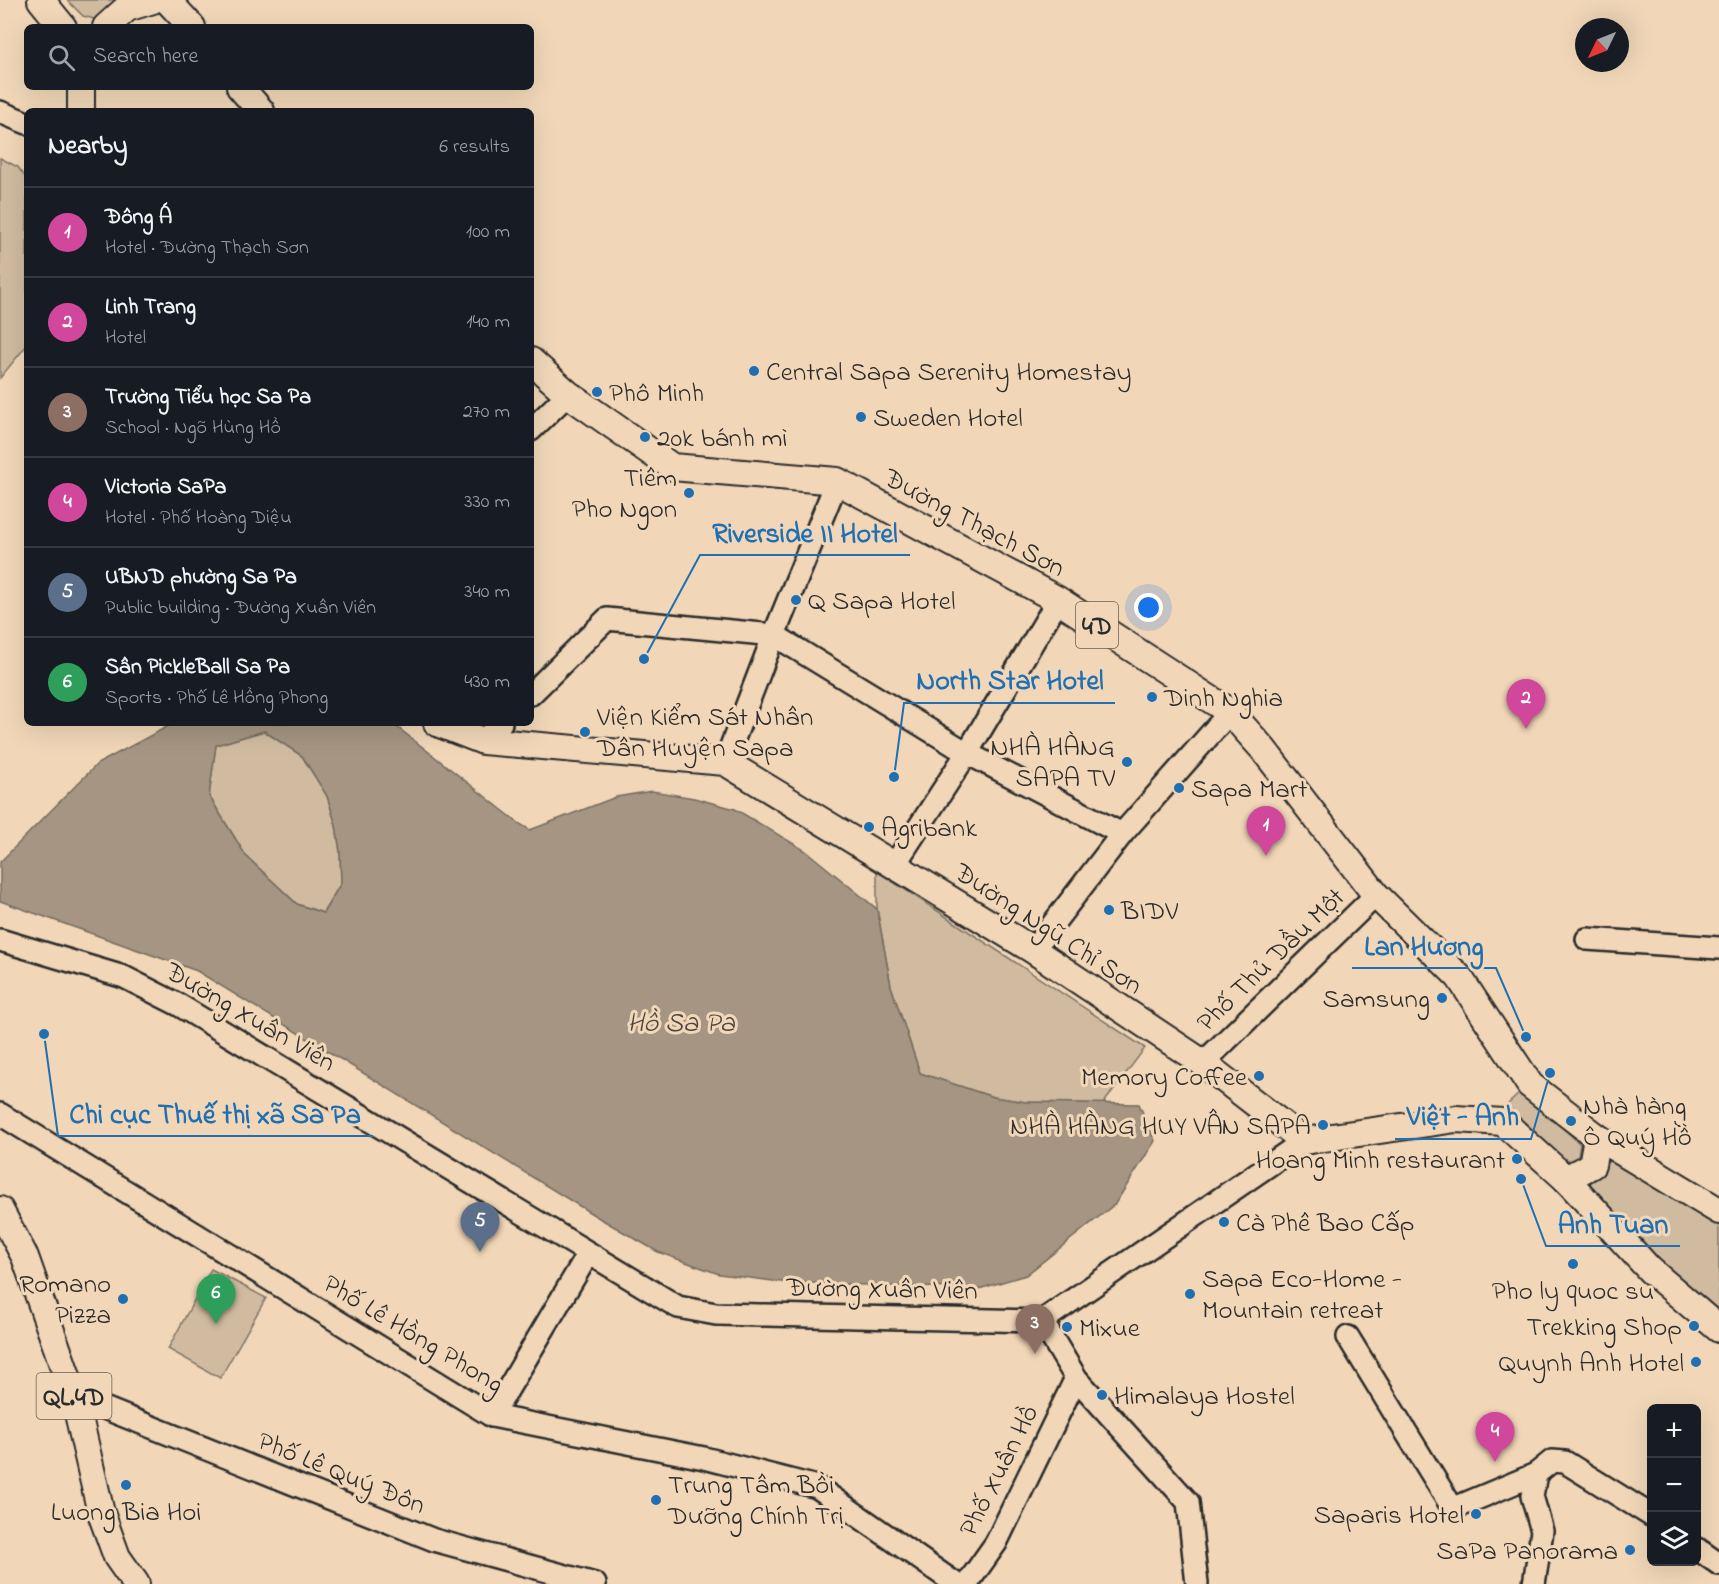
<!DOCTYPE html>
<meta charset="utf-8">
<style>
body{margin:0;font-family:"Indie Flower",sans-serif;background:#20242c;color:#f1f3f6}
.controls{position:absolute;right:18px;bottom:18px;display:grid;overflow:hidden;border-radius:9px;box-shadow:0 6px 24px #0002}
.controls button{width:54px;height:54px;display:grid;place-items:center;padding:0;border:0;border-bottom:2px solid #363941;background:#171b24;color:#f1f3f6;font:30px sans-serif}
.compass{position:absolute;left:1575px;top:18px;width:54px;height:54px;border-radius:50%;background:#171b24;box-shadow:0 6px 24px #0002;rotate:227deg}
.you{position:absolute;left:1149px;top:608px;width:21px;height:21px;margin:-15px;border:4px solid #fff;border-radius:50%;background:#1a73e8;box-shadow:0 0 0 9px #1a73e833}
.badge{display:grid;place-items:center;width:39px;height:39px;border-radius:50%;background:#0b8043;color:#fff;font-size:20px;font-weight:700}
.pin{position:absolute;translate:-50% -50px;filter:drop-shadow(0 2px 3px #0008)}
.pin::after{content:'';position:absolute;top:32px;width:21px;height:18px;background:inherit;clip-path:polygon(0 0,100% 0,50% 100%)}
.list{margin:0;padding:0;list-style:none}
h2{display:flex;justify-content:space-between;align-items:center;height:78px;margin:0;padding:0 24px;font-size:26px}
h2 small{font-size:20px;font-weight:400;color:#9ea1a6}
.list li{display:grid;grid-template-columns:39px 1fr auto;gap:18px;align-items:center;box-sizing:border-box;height:90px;padding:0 24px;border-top:2px solid #363941}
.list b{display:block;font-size:22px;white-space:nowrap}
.list p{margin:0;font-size:20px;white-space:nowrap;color:#9ea1a6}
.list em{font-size:20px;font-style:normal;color:#9ea1a6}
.icon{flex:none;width:33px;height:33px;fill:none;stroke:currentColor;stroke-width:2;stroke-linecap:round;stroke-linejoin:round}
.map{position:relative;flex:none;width:1719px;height:1584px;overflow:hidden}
.search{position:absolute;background:#171b24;box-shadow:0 6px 24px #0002;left:24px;top:24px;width:510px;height:66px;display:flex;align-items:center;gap:15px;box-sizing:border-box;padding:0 21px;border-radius:9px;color:#9ea1a6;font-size:22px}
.panel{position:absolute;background:#171b24;box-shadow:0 6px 24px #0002;left:24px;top:108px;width:510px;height:618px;border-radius:9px}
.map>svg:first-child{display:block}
.green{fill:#d0bba0;stroke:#7e7366;stroke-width:1.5}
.water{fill:#a59582;stroke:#746b5f;stroke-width:1.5;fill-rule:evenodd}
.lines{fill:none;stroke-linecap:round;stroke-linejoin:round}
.minor-casing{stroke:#2b2b2b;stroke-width:26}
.major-casing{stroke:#2b2b2b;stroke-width:30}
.minor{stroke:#f1d7b8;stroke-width:21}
.major{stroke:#f1d7b8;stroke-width:26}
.poi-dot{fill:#1f6fb2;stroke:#f1d7b8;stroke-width:2}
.labels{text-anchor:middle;stroke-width:6;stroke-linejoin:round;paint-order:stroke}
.shield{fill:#f1d7b8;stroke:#665f55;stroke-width:1.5}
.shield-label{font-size:26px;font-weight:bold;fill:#2b2b2b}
.poi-label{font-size:27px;fill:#2b2b2b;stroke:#f1d7b8;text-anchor:start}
.street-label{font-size:27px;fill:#2b2b2b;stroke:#f1d7b8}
.water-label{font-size:28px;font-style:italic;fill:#4a4641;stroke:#f1d7b8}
.leader{fill:none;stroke:#1f6fb2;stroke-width:2}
.callout-dot{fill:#1f6fb2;stroke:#f1d7b8;stroke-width:2}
.callout-label{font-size:28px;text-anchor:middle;font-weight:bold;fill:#1f6fb2;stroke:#f1d7b8;stroke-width:6;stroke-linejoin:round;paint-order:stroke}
</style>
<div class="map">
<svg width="1719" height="1584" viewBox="0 0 1719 1584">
<rect width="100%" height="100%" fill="#f1d7b8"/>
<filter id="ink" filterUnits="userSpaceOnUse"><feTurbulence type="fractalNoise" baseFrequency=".0167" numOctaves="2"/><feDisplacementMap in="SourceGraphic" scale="12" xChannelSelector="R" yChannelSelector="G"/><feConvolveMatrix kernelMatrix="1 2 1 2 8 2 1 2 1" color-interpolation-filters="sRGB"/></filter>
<g filter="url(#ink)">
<!-- green -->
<g class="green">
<polygon points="67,0 115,0 113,9 94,19 83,16"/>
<polygon points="0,158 18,167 27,179 27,345 0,378"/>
<polygon points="264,731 302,756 327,796 336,825 340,852 341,883 323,913 297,904 246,856 209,796 216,745"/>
<polygon points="877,871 1145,1048 1103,1104 1026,1102 993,1097 920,1073 891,986 877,909"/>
<polygon points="1523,1090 1580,1144 1577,1161 1560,1159 1507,1105"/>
<polygon points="1610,1160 1616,1160 1719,1219 1719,1315 1651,1258 1597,1198 1590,1184 1598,1171"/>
<polygon points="211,1269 266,1298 220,1378 168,1349"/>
</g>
<!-- water -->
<path class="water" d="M174 723H392L520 824 530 830 616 797 652 791 694 798 735 809 806 851 877 909 891 986 920 1073 993 1097 1026 1102 1139 1104 1155 1141 1115 1204 1026 1275 979 1289 781 1282 719 1274 658 1252 594 1215 197 971 0 901V862L97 764ZM264 731 302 756 327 796 336 825 340 852 341 883 323 913 297 904 246 856 209 796 216 745Z"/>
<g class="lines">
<defs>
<g id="minor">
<polyline points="0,112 27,123"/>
<polyline points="531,430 568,394"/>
<polyline points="531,694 607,619 774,635 967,753 1122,834"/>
<polyline points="483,741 501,723"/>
<polyline points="725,762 774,635 837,481"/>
<polyline points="895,864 967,753 1058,600"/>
<polyline points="1587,939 1719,948"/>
<polyline points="0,940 124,977 179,1005 678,1307 716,1314 1042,1321 1304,1141"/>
<polyline points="1033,950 1122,834 1230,712"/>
<polyline points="1203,1063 1376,895"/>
<polyline points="0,1114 492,1416 704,1458 817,1487 956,1584"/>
<polyline points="1042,1321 1076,1378 1188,1502 1197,1584"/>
<polyline points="1348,1337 1450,1504 1457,1507 1536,1474"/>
<polyline points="74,1396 434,1540 595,1584"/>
<polyline points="492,1416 588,1254"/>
<polyline points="1696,1548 1719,1564"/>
<polyline points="967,1584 996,1543 1076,1378"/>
<polyline points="1534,1584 1542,1531 1532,1496 1536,1474 1552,1461 1565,1462 1652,1516"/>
</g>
<g id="major">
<polyline points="41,0 63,27"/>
<polyline points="167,0 192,27"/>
<polyline points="106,27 127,8 153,0"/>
<polyline points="81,87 81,111"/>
<polyline points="240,87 261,111"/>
<polyline points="531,361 568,394 672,467 837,481 1058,600 1230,712 1263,749 1376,895 1459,977 1530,1085 1597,1137 1719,1211"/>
<polyline points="437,723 483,741 725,762 1033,950 1203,1063 1304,1141 1456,1119 1503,1122 1566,1179 1650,1270 1719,1329"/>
<polyline points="1566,1179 1592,1165 1597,1137"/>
<polyline points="0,1210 25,1257 74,1396 101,1513 117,1557 136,1584"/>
</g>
</defs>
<!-- minor casing -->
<use href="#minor" class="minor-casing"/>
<!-- major casing -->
<use href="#major" class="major-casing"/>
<!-- minor -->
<use href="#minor" class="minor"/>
<!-- major -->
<use href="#major" class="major"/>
</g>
</g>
<!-- markers -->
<g class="poi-dot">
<circle cx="754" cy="371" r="6"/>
<circle cx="597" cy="392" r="6"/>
<circle cx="861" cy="417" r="6"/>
<circle cx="645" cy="437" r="6"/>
<circle cx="689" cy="493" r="6"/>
<circle cx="796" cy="600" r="6"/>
<circle cx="1152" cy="697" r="6"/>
<circle cx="585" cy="732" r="6"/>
<circle cx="1127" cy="762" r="6"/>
<circle cx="1179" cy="788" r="6"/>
<circle cx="869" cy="827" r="6"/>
<circle cx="1109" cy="910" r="6"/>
<circle cx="1442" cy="998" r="6"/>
<circle cx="1259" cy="1076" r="6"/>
<circle cx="1571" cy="1121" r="6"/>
<circle cx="1323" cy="1125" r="6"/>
<circle cx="1517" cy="1159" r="6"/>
<circle cx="1224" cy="1222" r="6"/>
<circle cx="1573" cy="1264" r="6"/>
<circle cx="1190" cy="1294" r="6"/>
<circle cx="123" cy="1299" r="6"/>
<circle cx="1694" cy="1326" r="6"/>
<circle cx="1067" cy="1327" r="6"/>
<circle cx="1696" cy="1362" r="6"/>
<circle cx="1102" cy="1395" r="6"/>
<circle cx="126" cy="1485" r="6"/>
<circle cx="656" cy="1500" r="6"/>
<circle cx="1476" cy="1514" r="6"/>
<circle cx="1630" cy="1550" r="6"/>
</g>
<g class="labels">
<!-- shield labels -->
<g class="shield">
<rect x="1076" y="602" width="42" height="46" rx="4.5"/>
<rect x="36.5" y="1373" width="75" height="46" rx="4.5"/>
</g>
<g class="shield-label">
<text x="1097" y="634">4D</text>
<text x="74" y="1405">QL.4D</text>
</g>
<!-- poi labels -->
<g class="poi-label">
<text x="766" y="380">Central Sapa Serenity Homestay</text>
<text x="609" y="401">Phô Minh</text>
<text x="873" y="426">Sweden Hotel</text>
<text x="657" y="446">20k bánh mì</text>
<text x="677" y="486" text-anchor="end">Tiêm<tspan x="677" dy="31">Pho Ngon</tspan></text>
<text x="808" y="609">Q Sapa Hotel</text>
<text x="1164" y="706">Dinh Nghia</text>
<text x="597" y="725">Viện Kiểm Sát Nhân<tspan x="597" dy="31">Dân Huyện Sapa</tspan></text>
<text x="1115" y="755" text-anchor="end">NHÀ HÀNG<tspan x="1115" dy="31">SAPA TV</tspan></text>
<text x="1191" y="797">Sapa Mart</text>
<text x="881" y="836">Agribank</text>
<text x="1121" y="919">BIDV</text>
<text x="1430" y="1007" text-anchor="end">Samsung</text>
<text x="1247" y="1085" text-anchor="end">Memory Coffee</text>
<text x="1583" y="1114">Nhà hàng<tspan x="1583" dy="31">Ô Quý Hồ</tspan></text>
<text x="1311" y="1134" text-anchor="end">NHÀ HÀNG HUY VÂN SAPA</text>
<text x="1505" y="1168" text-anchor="end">Hoang Minh restaurant</text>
<text x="1236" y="1231">Cà Phê Bao Cấp</text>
<text x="1202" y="1287">Sapa Eco-Home -<tspan x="1202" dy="31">Mountain retreat</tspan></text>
<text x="111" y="1292" text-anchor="end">Romano<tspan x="111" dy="31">Pizza</tspan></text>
<text x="1573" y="1299" text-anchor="middle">Pho ly quoc su</text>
<text x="1682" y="1335" text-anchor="end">Trekking Shop</text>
<text x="1079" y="1336">Mixue</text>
<text x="1684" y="1371" text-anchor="end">Quynh Anh Hotel</text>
<text x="1114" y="1404">Himalaya Hostel</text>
<text x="668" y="1493">Trung Tâm Bồi<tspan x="668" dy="31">Dưỡng Chính Trị</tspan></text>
<text x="126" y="1520" text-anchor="middle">Luong Bia Hoi</text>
<text x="1464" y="1523" text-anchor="end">Saparis Hotel</text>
<text x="1618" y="1559" text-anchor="end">SaPa Panorama</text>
</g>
<!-- street labels -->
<g class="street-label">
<text transform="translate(975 522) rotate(28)" y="9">Đường Thạch Sơn</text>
<text transform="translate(1049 928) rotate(33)" y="9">Đường Ngũ Chỉ Sơn</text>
<text transform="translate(1270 959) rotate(-44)" y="9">Phố Thủ Dầu Một</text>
<text transform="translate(251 1016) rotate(30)" y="9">Đường Xuân Viên</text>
<text transform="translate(882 1288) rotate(1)" y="9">Đường Xuân Viên</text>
<text transform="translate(414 1333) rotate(31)" y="9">Phố Lê Hồng Phong</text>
<text transform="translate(998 1470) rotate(-63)" y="9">Phố Xuân Hồ</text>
<text transform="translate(342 1472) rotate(22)" y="9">Phố Lê Quý Đôn</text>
</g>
<!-- water labels -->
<g class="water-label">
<text x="681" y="1031">Hồ Sa Pa</text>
</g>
</g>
<!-- callouts -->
<path class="leader" d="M644 659L700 555H910M894 777L904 703H1115M1526 1037L1496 968H1352M44 1034L58 1136H373M1550 1073L1531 1139H1395M1521 1179L1546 1246H1680"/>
<g class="callout-dot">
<circle cx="644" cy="659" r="6"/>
<circle cx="894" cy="777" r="6"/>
<circle cx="1526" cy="1037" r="6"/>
<circle cx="44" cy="1034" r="6"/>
<circle cx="1550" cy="1073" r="6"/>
<circle cx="1521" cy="1179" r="6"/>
</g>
<g class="callout-label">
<text x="805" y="542">Riverside II Hotel</text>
<text x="1010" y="689">North Star Hotel</text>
<text x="1424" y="955">Lan Hương</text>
<text x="215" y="1123">Chi cục Thuế thị xã Sa Pa</text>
<text x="1463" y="1125">Việt - Anh</text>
<text x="1613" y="1233">Anh Tuan</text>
</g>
</svg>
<div class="controls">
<button>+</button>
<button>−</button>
<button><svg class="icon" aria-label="layers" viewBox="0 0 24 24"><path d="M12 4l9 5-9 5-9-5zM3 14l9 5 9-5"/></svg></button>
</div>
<svg class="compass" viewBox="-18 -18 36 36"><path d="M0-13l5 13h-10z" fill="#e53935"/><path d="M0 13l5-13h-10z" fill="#9ea1a6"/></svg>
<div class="you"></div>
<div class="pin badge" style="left:1266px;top:856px;background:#d1479c">1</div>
<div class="pin badge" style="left:1526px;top:729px;background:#d1479c">2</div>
<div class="pin badge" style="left:1035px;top:1354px;background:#8d6e63">3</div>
<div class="pin badge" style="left:1495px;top:1462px;background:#d1479c">4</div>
<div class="pin badge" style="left:480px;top:1252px;background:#5c6f8a">5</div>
<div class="pin badge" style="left:216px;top:1324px;background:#2e9e5b">6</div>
<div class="search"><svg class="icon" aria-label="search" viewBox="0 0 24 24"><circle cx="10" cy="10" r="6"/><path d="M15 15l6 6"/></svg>Search here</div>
<section class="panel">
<h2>Nearby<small>6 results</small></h2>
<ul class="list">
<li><span class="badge" style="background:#d1479c">1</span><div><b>Đông Á</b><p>Hotel · Đường Thạch Sơn</p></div><em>100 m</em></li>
<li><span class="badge" style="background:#d1479c">2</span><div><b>Linh Trang</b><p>Hotel</p></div><em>140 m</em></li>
<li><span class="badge" style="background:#8d6e63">3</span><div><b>Trường Tiểu học Sa Pa</b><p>School · Ngõ Hùng Hồ</p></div><em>270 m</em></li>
<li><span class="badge" style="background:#d1479c">4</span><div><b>Victoria SaPa</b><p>Hotel · Phố Hoàng Diệu</p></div><em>330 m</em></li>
<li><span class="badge" style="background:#5c6f8a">5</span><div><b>UBND phường Sa Pa</b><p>Public building · Đường Xuân Viên</p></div><em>340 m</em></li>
<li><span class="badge" style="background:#2e9e5b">6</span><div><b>Sân PickleBall Sa Pa</b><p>Sports · Phố Lê Hồng Phong</p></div><em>430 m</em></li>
</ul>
</section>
</div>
